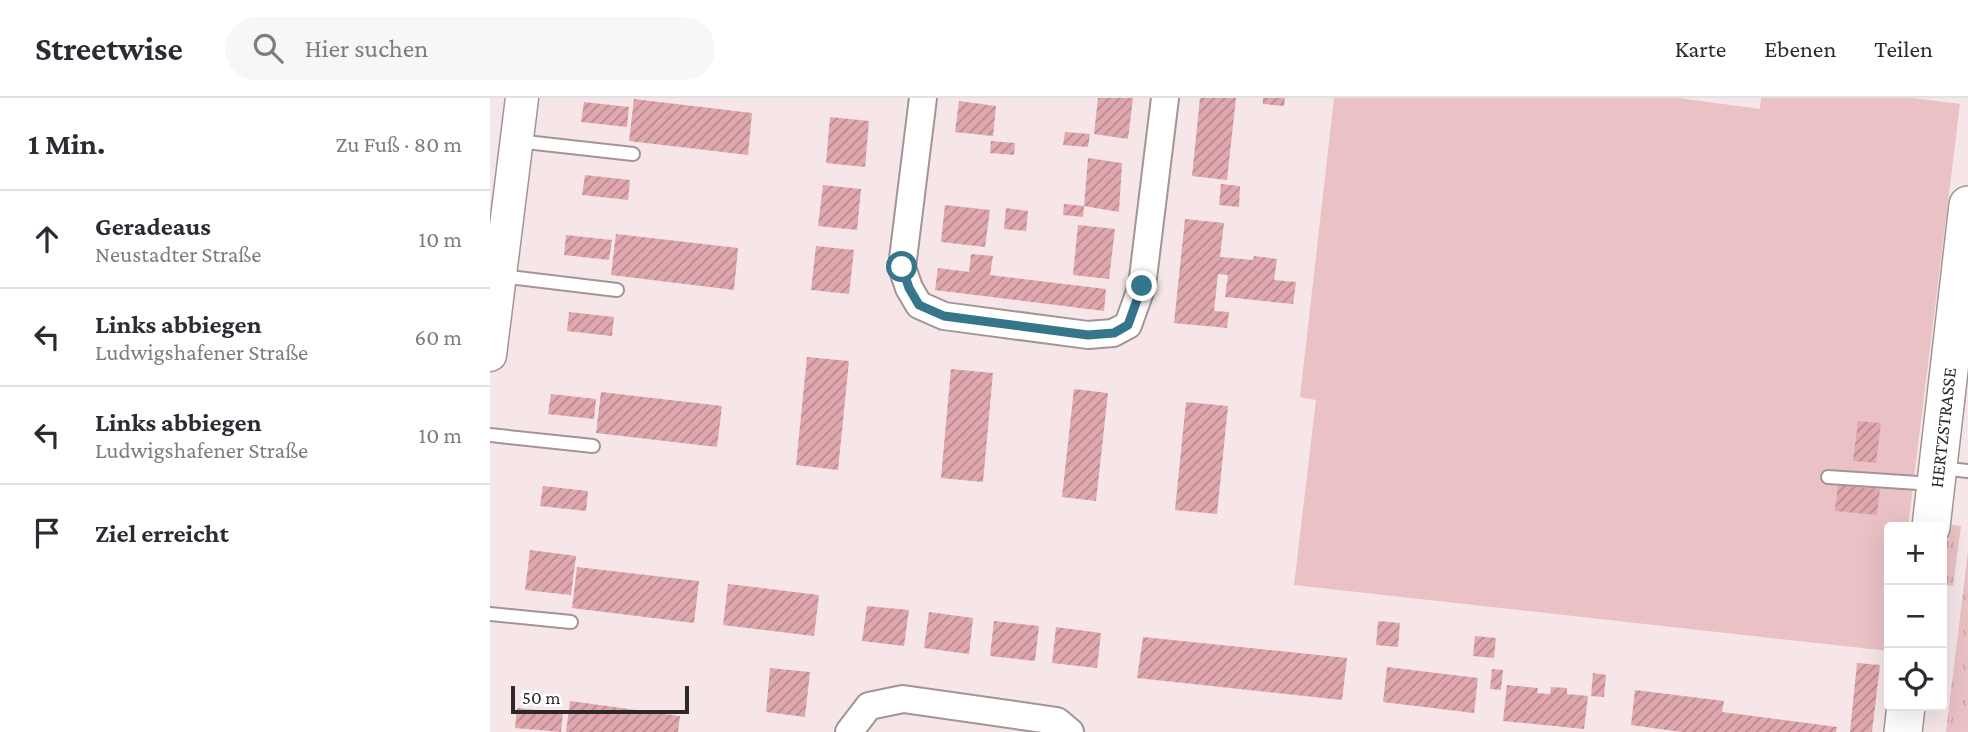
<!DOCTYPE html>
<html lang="de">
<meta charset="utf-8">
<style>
body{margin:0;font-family:"Crimson Pro",serif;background:#f7f7f7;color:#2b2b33}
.controls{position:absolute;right:21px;bottom:21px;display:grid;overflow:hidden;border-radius:7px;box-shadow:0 7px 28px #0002}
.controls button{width:63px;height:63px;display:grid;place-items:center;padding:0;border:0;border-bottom:2px solid #e1e1e2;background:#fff;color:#2b2b33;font:35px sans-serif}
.scale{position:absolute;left:21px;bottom:18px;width:178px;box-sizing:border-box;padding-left:7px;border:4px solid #2e2829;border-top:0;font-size:19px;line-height:24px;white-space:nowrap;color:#2e2829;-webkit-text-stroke:5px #fff;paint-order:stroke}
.stop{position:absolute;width:21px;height:21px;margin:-16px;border:5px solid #36768a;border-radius:50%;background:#fff}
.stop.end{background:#36768a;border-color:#fff;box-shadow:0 2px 7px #0008}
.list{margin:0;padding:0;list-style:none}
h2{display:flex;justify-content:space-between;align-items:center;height:91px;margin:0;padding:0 28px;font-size:30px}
h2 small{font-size:23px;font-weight:400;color:#7c7c81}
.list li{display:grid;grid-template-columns:46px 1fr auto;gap:21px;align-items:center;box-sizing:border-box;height:98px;padding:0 28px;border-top:2px solid #e1e1e2}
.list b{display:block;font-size:26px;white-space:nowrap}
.list p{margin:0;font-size:23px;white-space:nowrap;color:#7c7c81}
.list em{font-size:23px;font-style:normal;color:#7c7c81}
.icon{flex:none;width:38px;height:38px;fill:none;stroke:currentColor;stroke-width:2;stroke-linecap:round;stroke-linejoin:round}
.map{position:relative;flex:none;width:1478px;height:634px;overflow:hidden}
header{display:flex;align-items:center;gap:42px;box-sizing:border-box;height:98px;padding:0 35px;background:#fff;border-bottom:2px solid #e1e1e2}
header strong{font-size:33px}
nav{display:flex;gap:38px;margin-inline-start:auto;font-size:24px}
.search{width:490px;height:63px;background:#f7f7f7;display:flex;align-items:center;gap:18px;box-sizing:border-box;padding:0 24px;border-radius:38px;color:#7c7c81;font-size:26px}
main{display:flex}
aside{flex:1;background:#fff}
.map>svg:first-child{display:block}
.grass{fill:url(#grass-tufts)}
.green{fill:#eac2c6}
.building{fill:url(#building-hatch)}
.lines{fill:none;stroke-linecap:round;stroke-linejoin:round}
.service-casing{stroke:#a39495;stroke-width:16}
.minor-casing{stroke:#a39495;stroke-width:30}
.tertiary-casing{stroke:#a39495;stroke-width:35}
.secondary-casing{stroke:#a39495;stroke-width:40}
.service{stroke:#fff;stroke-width:12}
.minor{stroke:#fff;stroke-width:26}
.tertiary{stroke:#fff;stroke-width:32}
.secondary{stroke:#fff;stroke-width:37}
.route{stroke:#36768a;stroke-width:9}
.labels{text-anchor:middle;stroke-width:5;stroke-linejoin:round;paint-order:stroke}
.street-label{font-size:19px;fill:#2e2829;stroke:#fff}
</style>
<header>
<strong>Streetwise</strong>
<div class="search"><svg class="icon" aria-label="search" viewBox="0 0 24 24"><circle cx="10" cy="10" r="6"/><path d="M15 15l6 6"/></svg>Hier suchen</div>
<nav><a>Karte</a><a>Ebenen</a><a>Teilen</a></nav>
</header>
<main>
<aside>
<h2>1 Min.<small>Zu Fuß · 80 m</small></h2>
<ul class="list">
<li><svg class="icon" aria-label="ahead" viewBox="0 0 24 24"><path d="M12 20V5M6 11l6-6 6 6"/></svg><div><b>Geradeaus</b><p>Neustadter Straße</p></div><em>10 m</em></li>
<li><svg class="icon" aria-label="left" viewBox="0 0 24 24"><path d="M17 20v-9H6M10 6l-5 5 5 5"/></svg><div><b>Links abbiegen</b><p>Ludwigshafener Straße</p></div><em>60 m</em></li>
<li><svg class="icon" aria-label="left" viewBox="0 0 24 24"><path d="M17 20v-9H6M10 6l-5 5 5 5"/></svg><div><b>Links abbiegen</b><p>Ludwigshafener Straße</p></div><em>10 m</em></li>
<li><svg class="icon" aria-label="arrive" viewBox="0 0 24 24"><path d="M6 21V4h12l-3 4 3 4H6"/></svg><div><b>Ziel erreicht</b></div></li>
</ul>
</aside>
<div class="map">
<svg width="1478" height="634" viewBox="0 0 1478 634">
<defs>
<pattern id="grass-tufts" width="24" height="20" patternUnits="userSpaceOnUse" patternTransform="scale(1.75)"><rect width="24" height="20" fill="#eac2c6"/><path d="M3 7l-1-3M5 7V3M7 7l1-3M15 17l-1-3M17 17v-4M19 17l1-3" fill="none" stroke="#c9a7aa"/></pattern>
<pattern id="building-hatch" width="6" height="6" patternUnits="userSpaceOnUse" patternTransform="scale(1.75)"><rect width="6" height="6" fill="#e0a8ae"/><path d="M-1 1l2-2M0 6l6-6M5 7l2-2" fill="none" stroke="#b6898e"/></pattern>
</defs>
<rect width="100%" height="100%" fill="#f6e6e7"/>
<!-- grass -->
<g class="grass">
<polygon points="1455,426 1471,428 1463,488 1452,487"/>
<polygon points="1478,453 1478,634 1456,634"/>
</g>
<!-- green -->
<polygon class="green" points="844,0 1189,0 1270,11 1271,0 1423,0 1470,6 1418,429 1399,429 1399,553 804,487 826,302 810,299"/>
<!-- building -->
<g class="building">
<polygon points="608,0 643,0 638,41 604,36"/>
<polygon points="710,0 746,0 737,82 702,78"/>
<polygon points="773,0 795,0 794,8 773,6"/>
<polygon points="144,1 262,15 258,57 139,43"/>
<polygon points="469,3 506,8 503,38 465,34"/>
<polygon points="94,4 139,9 137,29 91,24"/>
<polygon points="340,19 379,23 375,69 336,65"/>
<polygon points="575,34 600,36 598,49 573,47"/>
<polygon points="501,43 525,45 524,57 500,55"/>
<polygon points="598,60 632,65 629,114 594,108 593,119 573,117 574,106 594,108"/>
<polygon points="95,77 140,82 138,102 92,97"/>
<polygon points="731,86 750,88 749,109 729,107"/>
<polygon points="333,87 371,91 367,132 328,128"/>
<polygon points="455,107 500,112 495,149 451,144"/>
<polygon points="516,110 538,113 536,133 514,131"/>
<polygon points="695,121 734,125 730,159 763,162 764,158 787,161 784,182 806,184 803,206 735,199 738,177 728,176 724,213 739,214 737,230 684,225"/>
<polygon points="588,127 625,131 619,181 583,177"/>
<polygon points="126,136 248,150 244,192 121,177"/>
<polygon points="76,137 122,142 119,162 74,157"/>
<polygon points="326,148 364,152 359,196 321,192"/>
<polygon points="481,156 503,158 500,177 616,191 614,213 445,192 448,170 479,174"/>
<polygon points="79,214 124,219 122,238 77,233"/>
<polygon points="317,259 359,263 348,372 306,367"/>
<polygon points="461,271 503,275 493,384 451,380"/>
<polygon points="584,291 618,295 606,403 572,399"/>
<polygon points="111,294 232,308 227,349 106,335"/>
<polygon points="61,296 106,301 104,321 58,316"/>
<polygon points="696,304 738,308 727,416 685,412"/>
<polygon points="1368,323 1391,325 1386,365 1363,363"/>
<polygon points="1348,387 1390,391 1387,417 1345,413"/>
<polygon points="53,388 98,393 96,413 50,408"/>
<polygon points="40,452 86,458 81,497 35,492"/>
<polygon points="87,469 209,483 204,525 82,510"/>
<polygon points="238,486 329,497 324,538 233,527"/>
<polygon points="377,508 419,512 414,548 372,543"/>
<polygon points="439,514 483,520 479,556 434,550"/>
<polygon points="504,523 549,528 545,563 500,558"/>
<polygon points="888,523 910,525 908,549 886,547"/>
<polygon points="566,529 611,535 607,570 562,565"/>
<polygon points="985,538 1006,540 1004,560 983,558"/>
<polygon points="653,539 857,560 852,602 647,580"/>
<polygon points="1367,565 1390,567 1382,634 1360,634"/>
<polygon points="897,569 988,580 984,615 893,604"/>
<polygon points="280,570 320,574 315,619 276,614"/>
<polygon points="1002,571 1013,572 1011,592 1000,591"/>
<polygon points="1103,575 1116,577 1114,599 1101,598"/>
<polygon points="1017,587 1048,590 1047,595 1060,596 1061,589 1077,590 1077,596 1098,598 1094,631 1013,623"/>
<polygon points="1145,592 1234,603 1232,614 1347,629 1346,634 1191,634 1141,627"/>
<polygon points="80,603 190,618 188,634 76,634"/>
<polygon points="27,610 73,615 71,634 25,630"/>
</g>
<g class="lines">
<defs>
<g id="service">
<polyline points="27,43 143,56"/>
<polyline points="11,178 127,192"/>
<polyline points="0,337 103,348"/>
<polyline points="1450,370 1478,373"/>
<polyline points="1338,379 1443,386"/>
<polyline points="0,516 81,524"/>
</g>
<g id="minor">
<polyline points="433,0 412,169 419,190 429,207 454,218 598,237 623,235 638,227 652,188 675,0"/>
<polyline points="359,634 379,608 413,601 567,623 580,634"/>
</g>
<polyline id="tertiary" points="0,257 32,0"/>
<g id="secondary">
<path id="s1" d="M1441 429 1478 107"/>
<polyline points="1413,634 1416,608"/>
</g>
</defs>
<!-- service casing -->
<use href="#service" class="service-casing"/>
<!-- minor casing -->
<use href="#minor" class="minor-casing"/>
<!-- tertiary casing -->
<use href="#tertiary" class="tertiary-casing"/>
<!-- secondary casing -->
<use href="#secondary" class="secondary-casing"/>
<!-- service -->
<use href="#service" class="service"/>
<!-- minor -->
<use href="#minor" class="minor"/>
<!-- tertiary -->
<use href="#tertiary" class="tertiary"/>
<!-- secondary -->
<use href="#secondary" class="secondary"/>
</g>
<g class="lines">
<!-- route -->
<polyline class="route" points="412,169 419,190 429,207 454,218 598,237 624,235 638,227 652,188"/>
</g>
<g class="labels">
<!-- street labels -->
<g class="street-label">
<text dy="7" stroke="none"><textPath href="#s1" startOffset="100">HERTZSTRASSE</textPath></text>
</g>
</g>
</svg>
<div class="controls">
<button>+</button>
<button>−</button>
<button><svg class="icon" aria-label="locate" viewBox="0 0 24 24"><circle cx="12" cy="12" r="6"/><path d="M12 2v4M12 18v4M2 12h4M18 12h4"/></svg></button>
</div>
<div class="scale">50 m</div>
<div class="stop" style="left:412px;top:169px"></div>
<div class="stop end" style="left:652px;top:188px"></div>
</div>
</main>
